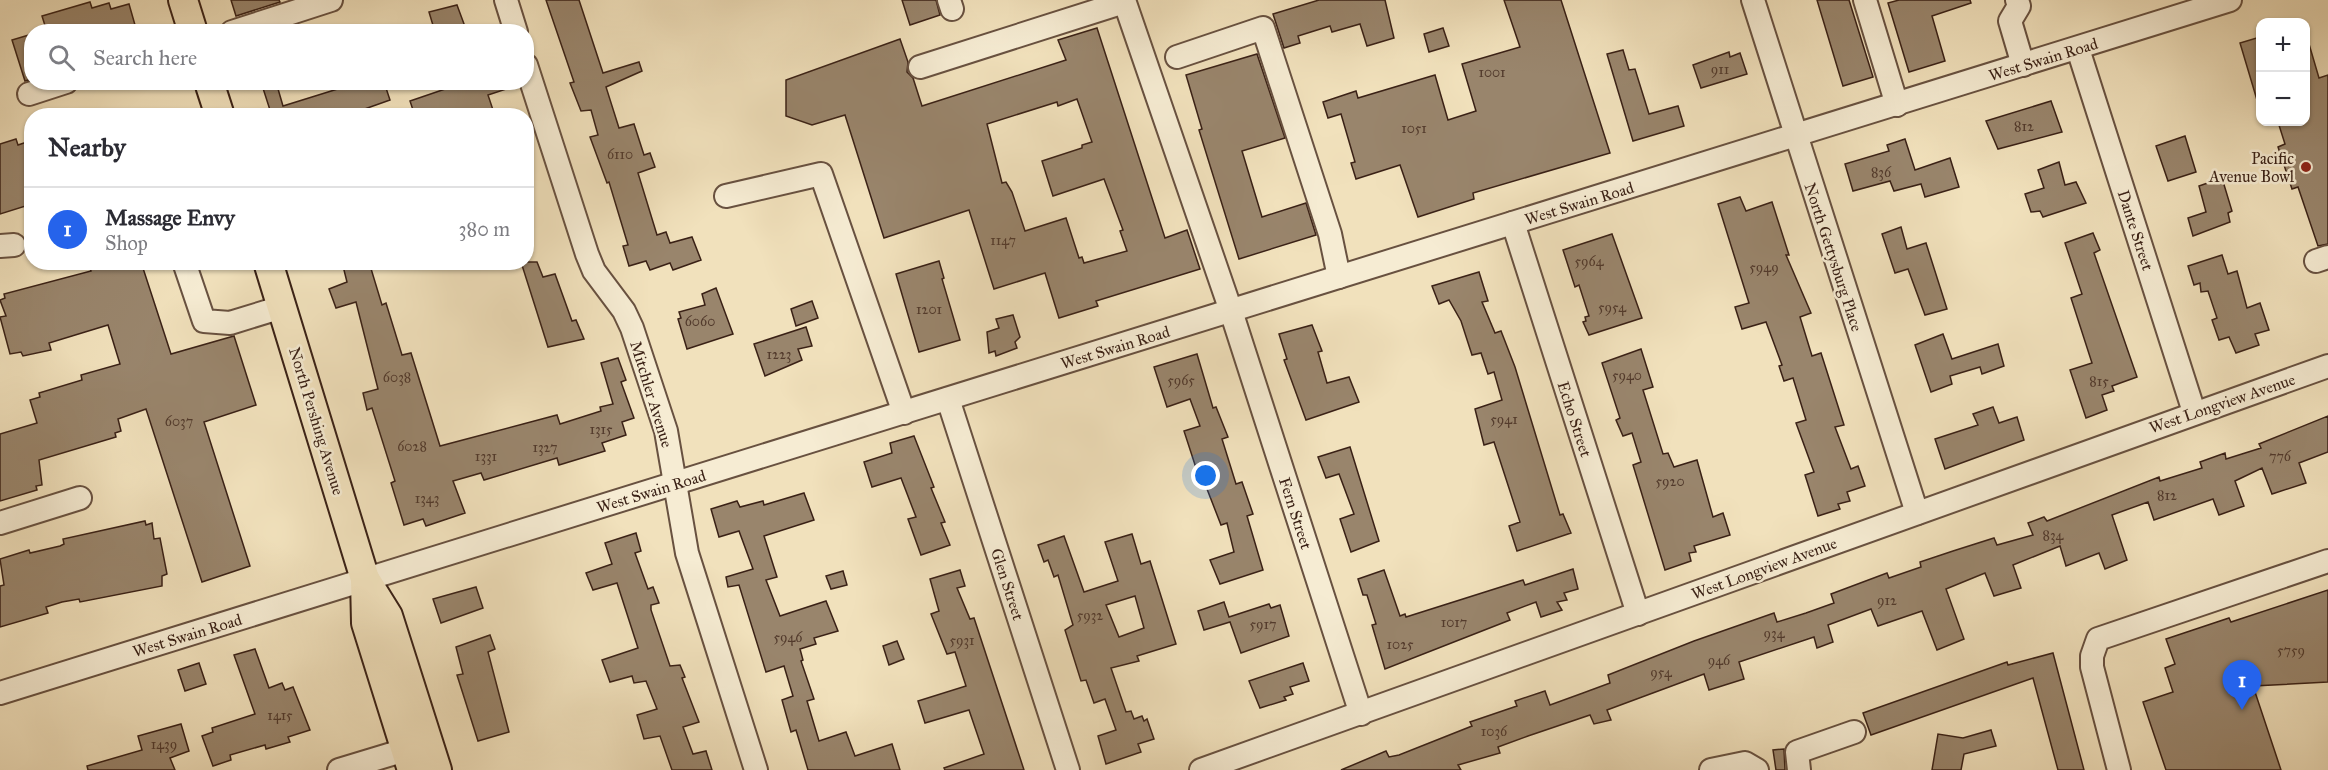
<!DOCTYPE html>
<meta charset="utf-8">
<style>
body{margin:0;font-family:"IM FELL Great Primer",serif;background:#f7f7f7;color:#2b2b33}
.controls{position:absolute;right:18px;top:18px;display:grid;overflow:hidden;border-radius:12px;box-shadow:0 2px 4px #0004}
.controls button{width:54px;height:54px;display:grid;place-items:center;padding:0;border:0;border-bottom:2px solid #e1e1e2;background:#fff;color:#2b2b33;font:30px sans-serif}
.you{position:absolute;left:1206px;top:476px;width:21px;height:21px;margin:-15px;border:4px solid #fff;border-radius:50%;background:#1a73e8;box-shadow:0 0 0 9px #1a73e833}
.badge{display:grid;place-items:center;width:39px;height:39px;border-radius:50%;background:#2563eb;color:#fff;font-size:20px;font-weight:700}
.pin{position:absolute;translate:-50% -50px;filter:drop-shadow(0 2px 3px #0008)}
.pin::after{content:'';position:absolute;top:32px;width:21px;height:18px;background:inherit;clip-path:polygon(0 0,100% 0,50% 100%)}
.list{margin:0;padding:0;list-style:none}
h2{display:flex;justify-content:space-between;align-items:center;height:78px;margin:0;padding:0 24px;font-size:26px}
h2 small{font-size:20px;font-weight:400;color:#7c7c81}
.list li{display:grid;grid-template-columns:39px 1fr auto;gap:18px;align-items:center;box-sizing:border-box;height:84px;padding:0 24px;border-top:2px solid #e1e1e2}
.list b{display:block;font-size:22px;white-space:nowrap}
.list p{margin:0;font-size:20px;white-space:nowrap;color:#7c7c81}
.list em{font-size:20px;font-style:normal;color:#7c7c81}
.icon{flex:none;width:33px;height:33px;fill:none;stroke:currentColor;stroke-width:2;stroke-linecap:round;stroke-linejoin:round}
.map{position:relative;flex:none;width:2328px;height:770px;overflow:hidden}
.search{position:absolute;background:#fff;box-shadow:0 2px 4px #0004;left:24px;top:24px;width:510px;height:66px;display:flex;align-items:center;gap:15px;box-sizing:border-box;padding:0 21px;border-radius:24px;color:#7c7c81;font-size:22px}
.panel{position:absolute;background:#fff;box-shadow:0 2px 4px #0004;left:24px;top:108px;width:510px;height:162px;border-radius:24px}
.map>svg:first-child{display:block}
.building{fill:#99856c;stroke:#3a2116;stroke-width:1.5;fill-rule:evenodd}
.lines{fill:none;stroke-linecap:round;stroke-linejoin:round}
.minor-casing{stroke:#685140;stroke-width:26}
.major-casing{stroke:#3a2116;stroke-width:32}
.minor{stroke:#f6ecd3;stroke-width:22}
.major{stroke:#f1e1bc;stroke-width:28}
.poi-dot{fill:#8f2418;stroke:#f6ecd3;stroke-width:2}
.labels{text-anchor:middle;stroke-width:5;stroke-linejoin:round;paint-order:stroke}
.number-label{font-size:14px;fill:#523a2c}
.street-label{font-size:16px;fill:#3a2116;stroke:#f6ecd3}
.poi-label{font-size:16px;fill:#3a2116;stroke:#f6ecd3;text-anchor:end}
</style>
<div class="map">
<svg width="2328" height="770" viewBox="0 0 2328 770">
<rect width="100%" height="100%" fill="#f1e1bc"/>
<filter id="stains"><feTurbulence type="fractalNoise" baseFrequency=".00333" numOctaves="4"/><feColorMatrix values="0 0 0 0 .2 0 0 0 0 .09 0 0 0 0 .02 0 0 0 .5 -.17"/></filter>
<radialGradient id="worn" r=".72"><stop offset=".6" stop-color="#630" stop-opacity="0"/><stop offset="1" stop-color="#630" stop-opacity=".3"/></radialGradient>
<!-- building -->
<g class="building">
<polygon points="231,0 279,0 280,2 236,16"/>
<polygon points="546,0 579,0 603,73 639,62 642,71 606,87 619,128 634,124 644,155 650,153 655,167 638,173 657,235 666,232 670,243 692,237 701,260 673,270 670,263 650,270 646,261 629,266 623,246 628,245 609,182 607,183 590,137 598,135 591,110 581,111 570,83 574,82"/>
<polygon points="902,0 936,0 940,15 910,25"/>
<polygon points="1319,0 1385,0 1394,38 1367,46 1360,24 1332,32 1330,26 1298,36 1300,43 1284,48 1273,14"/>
<polygon points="1504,0 1561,0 1610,153 1473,193 1474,199 1418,217 1400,165 1356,179 1351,163 1355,162 1341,114 1328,118 1323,102 1356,91 1358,98 1435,75 1448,120 1476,111 1462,64 1520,47"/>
<polygon points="1817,0 1849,0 1873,77 1843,86"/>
<polygon points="1899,0 1970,0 1971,3 1932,16 1945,61 1909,72 1888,3"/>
<polygon points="90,2 92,8 109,3 111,9 129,4 137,32 47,32 42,16"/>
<polygon points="457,5 467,32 435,32 429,12"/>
<path d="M1097 28 1165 238 1187 230 1200 269 1096 301 1098 306 1059 318 1045 273 994 289 969 210 884 238 845 115 812 125 786 116V80L900 39 908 62 907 72 913 78 922 106 1066 60 1058 40ZM1077 99 1092 142 1082 145V148L1042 161 1053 196 1104 179 1123 230 1120 231 1127 251 1084 263 1082 257 1079 258 1066 218 1025 231 1012 192 1006 182 1002 183 987 124 1057 102 1058 106Z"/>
<polygon points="1443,28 1449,46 1429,52 1424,34"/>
<polygon points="32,34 32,79 25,81 12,40"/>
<polygon points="2260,37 2260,99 2257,100 2240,43"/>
<polygon points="2309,44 2319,78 2328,75 2328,244 2318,246 2298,187 2292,189 2278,147 2285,144 2278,122 2306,122 2306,45"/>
<polygon points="1623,50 1629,70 1635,69 1649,114 1678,106 1684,126 1633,141 1607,54"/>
<polygon points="1729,52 1730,57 1740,53 1747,74 1701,88 1693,65"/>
<polygon points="1257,54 1285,138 1242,151 1262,217 1306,203 1316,235 1239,259 1199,130 1202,129 1186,75"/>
<polygon points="261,82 276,82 283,106 360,82 384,82 390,100 345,116 342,116 339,109 320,116 264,116 263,112 270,110"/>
<polygon points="453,82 515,82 515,86 488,95 495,116 415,116 410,101 454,86"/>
<polygon points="2051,101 2062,132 1998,149 1986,121"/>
<polygon points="2185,136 2196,172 2168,181 2156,146"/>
<polygon points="16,139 18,145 27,142 32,158 32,204 0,214 0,144"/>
<polygon points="1905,139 1915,170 1950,158 1959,187 1925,197 1921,184 1894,191 1890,181 1853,191 1845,164 1889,151 1887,145"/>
<polygon points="2059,162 2065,185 2076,182 2086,203 2043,217 2040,211 2031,212 2025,194 2044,188 2038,170"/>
<polygon points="2222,178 2232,211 2228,213 2230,222 2193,236 2188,218 2206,212 2199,186"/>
<polygon points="1740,197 1746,211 1772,202 1789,255 1786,255 1811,313 1800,317 1812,356 1821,353 1844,425 1835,427 1851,469 1858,466 1865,486 1847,492 1850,501 1838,504 1840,509 1818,516 1805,475 1814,472 1796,423 1806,420 1793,378 1784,381 1779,366 1782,365 1766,322 1742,329 1735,307 1749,303 1718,204"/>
<polygon points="1901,227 1907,249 1926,243 1947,309 1925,315 1908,269 1895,273 1882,234"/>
<polygon points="2093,233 2100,250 2094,253 2137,377 2112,386 2114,391 2102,395 2107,410 2086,418 2070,370 2092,363 2071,298 2082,294 2065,243"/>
<polygon points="1612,234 1642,318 1589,335 1583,322 1586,321 1585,317 1589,316 1579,285 1575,287 1563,250"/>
<polygon points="2222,255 2228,274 2237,271 2247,308 2260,303 2269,330 2255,334 2259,345 2236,353 2229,337 2219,340 2212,320 2217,318 2208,291 2201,292 2200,283 2194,285 2188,266"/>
<polygon points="939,261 944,278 942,279 960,340 919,352 896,274"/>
<polygon points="88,262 141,262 171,354 234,336 256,405 204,422 250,566 202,582 146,409 118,419 121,431 115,433 116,437 39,460 42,485 36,486 37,490 0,501 0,434 37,423 30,400 40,397 39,393 82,380 81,375 120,364 108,325 49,343 51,350 23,356 21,352 10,354 0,317 6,316 0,300 5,298 4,294 91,271"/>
<polygon points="342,262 369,262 382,305 386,303 402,355 411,353 440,446 557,415 560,424 601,411 600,407 613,404 601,363 618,358 626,380 621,382 634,418 622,422 626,435 602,443 605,451 559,465 557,458 484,480 481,473 453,481 465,513 426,526 423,519 404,525 391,483 395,481 372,408 367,410 363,393 378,389 356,302 336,308 329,289 347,282"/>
<polygon points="521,262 537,262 543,277 555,274 572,321 576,320 584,339 548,347"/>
<polygon points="1479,272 1488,301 1482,302 1495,333 1501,331 1515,367 1560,515 1563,514 1571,533 1517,551 1509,526 1520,522 1494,442 1484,445 1475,409 1502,400 1494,372 1488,374 1481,353 1472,355 1461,321 1449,300 1439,304 1432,286"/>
<polygon points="716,288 733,334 687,349 678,319 681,318 679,312 705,305 702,294"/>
<polygon points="812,301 818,318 796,326 791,309"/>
<polygon points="1013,315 1020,337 1015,342 1017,348 996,356 995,351 989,353 987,332 999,328 996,319"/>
<polygon points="1312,325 1322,351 1318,352 1327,383 1349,377 1359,402 1306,420 1284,360 1287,359 1279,334"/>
<polygon points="806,327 812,346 798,349 802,360 765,376 754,344"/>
<polygon points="1943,334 1952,359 1998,344 2004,366 1982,374 1980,367 1950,376 1952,384 1931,392 1915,345"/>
<polygon points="1641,349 1653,387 1643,390 1663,454 1668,453 1674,467 1697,460 1713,517 1723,513 1730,535 1694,546 1696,552 1689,553 1691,561 1665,570 1633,465 1641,462 1632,433 1623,436 1616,420 1620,418 1602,363"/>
<polygon points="1197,354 1213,408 1216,407 1228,437 1222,439 1236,484 1242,482 1253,514 1247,516 1263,570 1220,584 1210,560 1234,552 1227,523 1221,525 1200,471 1197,471 1184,431 1200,426 1190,399 1167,407 1154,367"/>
<polygon points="1993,407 1999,423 2017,417 2024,440 1945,469 1935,439 1978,425 1973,414"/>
<polygon points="2328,416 2328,452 2299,463 2306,483 2272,494 2262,468 2235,481 2244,506 2219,515 2213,499 2154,520 2148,502 2112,515 2127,560 2105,569 2099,553 2066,566 2060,546 2013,565 2021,588 1994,596 1985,573 1946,589 1964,639 1937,650 1922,611 1878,626 1871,609 1828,625 1833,642 1817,648 1814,637 1739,662 1744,679 1709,690 1704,674 1607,710 1611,720 1594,724 1590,715 1528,736 1498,747 1500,753 1458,765 1461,770 1341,770 1386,751 1389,757 1399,755 1472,726 1470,722 1517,706 1515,701 1545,691 1550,705 1583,693 1610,683 1608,675 1694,641 1774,613 1777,622 1806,613 1834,603 1831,594 1887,573 1889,578 1921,567 1920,562 1953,551 1994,538 1997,545 2033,535 2028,523 2044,517 2047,521 2159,477 2160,481 2202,468 2200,462 2225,453 2226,459 2261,448 2259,444"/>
<polygon points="914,436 934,487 931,488 945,522 941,523 950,545 921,555 908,519 916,517 901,478 872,487 864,462 892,453 890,443"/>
<polygon points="1350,447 1379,541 1351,552 1340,519 1354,514 1339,474 1326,478 1318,457"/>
<polygon points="804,493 814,520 764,536 777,577 766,580 780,616 826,601 838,631 814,638 816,644 800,649 803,660 801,661 814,699 807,701 819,741 846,732 855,756 892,744 900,770 808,770 796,730 791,732 782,700 793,696 784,666 766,672 739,585 728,587 726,577 753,569 739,531 719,537 711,509 737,501 740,507 763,501 764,505"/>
<polygon points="145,521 146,525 152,523 154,539 160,538 167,574 162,576 162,586 80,602 79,599 62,602 46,607 48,613 0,627 0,586 4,585 0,559 29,550 30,553 60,546 64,544 63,539"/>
<polygon points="636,533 641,551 635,553 648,589 653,587 659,603 651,605 651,610 670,666 680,665 685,677 682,678 699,722 683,727 693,754 706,751 712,770 672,770 660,736 644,739 637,715 657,709 646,681 634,683 632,676 610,682 602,660 638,648 617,583 593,590 586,573 612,564 605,543"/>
<path d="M1132 534 1141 564 1150 561 1176 644 1137 656 1139 661 1111 668 1126 712 1131 711 1134 719 1142 716 1144 721 1147 719 1154 739 1138 744 1141 752 1106 764 1098 736 1116 730 1105 699 1094 703 1086 680 1081 681 1065 630 1073 625 1058 575 1054 577 1048 560 1044 562 1038 545 1064 536 1084 592 1118 581 1105 542ZM1135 596 1144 628 1119 637 1106 605Z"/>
<polygon points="1573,569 1578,589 1564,593 1567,600 1557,602 1562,610 1541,617 1536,602 1507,613 1510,620 1385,669 1372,625 1376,624 1367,595 1363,595 1358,579 1384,570 1400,616 1405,614 1406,617 1523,580 1525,585"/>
<polygon points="960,570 965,586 957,588 970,619 974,618 1024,770 945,770 944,768 984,754 969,710 925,723 918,701 966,686 955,652 947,654 931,614 939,611 930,579"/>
<polygon points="843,571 847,585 831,589 826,576"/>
<polygon points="476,587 483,608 441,623 433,599"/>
<polygon points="2328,590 2328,682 2253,686 2281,770 2166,770 2143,702 2173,692 2165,668 2175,664 2166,639 2229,618 2231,622"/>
<polygon points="1224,602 1229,617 1269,604 1271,608 1280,605 1289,636 1241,653 1230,622 1204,630 1198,611"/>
<polygon points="490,635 495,649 488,652 509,732 478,741 457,675 463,674 456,647"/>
<polygon points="897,641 904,659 889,665 883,646"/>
<polygon points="255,649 269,688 282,683 285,690 293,687 310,730 288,737 290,742 266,749 265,745 230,755 231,760 213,766 202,736 213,732 212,728 255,714 234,655"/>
<polygon points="2053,653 2084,770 2058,770 2033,678 1871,735 1863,713 2007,662 2008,665"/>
<polygon points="199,663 206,684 185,691 178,670"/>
<polygon points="1303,663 1309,681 1290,687 1293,694 1284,697 1286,700 1260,708 1249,681"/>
<polygon points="181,724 189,751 170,758 175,770 88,770 87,766 142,750 138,736"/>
<polygon points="1991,730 1996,746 1964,754 1961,770 1932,770 1938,734 1963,738"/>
<polygon points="1784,749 1785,770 1776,770 1773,750"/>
</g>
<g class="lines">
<defs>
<g id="minor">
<polyline points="506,0 516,32"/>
<polyline points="949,0 952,9"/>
<polyline points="1124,0 1231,311 1361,714"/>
<polyline points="1753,0 1917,513"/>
<polyline points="1865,0 1897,105"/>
<polyline points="2017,0 2019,6 2010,21 2023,65"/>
<polyline points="232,32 331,0"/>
<polyline points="2078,49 2194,412"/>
<polyline points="1177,57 1263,28 1330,234 1339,277"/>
<polyline points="526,65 587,254 594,271 624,311 632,328 666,431 687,553 756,770"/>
<polyline points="920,67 1124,2"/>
<polyline points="29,94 66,82"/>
<polyline points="726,196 821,174 904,413"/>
<polyline points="1513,223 1638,614"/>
<polyline points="0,246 14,245"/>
<polyline points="2316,261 2328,257"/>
<polyline points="184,262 204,321 230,323 282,307"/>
<polyline points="948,399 1068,770"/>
<polyline points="0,523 80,498"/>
<polyline points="0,693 2230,0"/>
<polyline points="339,770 405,750"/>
<polyline points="1201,770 2328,366"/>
<polyline points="1711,770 1745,763 1757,770"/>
<polyline points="1799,770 1797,752 1854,732"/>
<polyline points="2119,770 2092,667 2092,656 2098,639 2328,561"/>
</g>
<g id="major">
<polyline points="183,0 193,32"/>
<polyline points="209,82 220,116"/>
<polyline points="268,262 365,579 366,623 412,770"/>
<polyline points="365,579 388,616 437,770"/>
</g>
</defs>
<!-- minor casing -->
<use href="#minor" class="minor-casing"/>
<!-- major casing -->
<use href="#major" class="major-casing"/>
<!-- minor -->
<use href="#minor" class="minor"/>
<!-- major -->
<use href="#major" class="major"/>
</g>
<!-- markers -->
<circle class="poi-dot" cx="2306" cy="167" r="6"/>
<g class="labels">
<!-- number labels -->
<g class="number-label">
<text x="1720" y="74">911</text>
<text x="1492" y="77">1001</text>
<text x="2024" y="131">812</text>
<text x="1414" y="133">1051</text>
<text x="620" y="159">6110</text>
<text x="1881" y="177">836</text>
<text x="1003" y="245">1147</text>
<text x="1589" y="266">5964</text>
<text x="1764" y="272">5949</text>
<text x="1612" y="312">5954</text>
<text x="929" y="314">1201</text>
<text x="700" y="326">6060</text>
<text x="779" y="359">1223</text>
<text x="1627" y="380">5940</text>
<text x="397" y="382">6038</text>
<text x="1181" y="385">5965</text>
<text x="2099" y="386">815</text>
<text x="1504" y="424">5941</text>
<text x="179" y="426">6037</text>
<text x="601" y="434">1315</text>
<text x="412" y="451">6028</text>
<text x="545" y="452">1327</text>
<text x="486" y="461">1331</text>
<text x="2280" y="461">776</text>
<text x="1670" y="486">5920</text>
<text x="2167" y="500">812</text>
<text x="427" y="503">1343</text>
<text x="2053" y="540">834</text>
<text x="1887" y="605">912</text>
<text x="1090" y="620">5932</text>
<text x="1454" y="627">1017</text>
<text x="1263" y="629">5917</text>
<text x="1774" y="638">934</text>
<text x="788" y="642">5946</text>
<text x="962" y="645">5931</text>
<text x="1400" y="649">1025</text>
<text x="2291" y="655">5759</text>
<text x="1719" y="665">946</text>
<text x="1661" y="677">954</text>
<text x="280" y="720">1415</text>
<text x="1494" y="736">1036</text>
<text x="164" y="749">1439</text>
</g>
<!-- street labels -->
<g class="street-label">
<text transform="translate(2043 59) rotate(-17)" y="6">West Swain Road</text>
<text transform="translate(1579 203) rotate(-17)" y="6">West Swain Road</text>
<text transform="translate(2136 230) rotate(72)" y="6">Dante Street</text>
<text transform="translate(1834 257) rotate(72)" y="6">North Gettysburg Place</text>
<text transform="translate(1115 347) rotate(-17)" y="6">West Swain Road</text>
<text transform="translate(652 394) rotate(73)" y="6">Mitchler Avenue</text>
<text transform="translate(2222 403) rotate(-19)" y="6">West Longview Avenue</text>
<text transform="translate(1575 419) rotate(72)" y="6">Echo Street</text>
<text transform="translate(317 421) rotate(73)" y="6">North Pershing Avenue</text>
<text transform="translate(651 491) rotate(-17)" y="6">West Swain Road</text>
<text transform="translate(1296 513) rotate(72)" y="6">Fern Street</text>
<text transform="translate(1764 568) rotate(-20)" y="6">West Longview Avenue</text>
<text transform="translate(1008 584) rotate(72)" y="6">Glen Street</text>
<text transform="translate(187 635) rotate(-17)" y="6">West Swain Road</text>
</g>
<!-- poi labels -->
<g class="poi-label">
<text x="2294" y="164">Pacific<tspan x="2294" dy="18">Avenue Bowl</tspan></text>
</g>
</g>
<rect width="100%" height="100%" filter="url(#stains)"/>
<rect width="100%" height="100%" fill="url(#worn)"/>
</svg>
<div class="controls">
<button>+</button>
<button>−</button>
</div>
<div class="you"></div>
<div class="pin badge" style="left:2242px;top:710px">1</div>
<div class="search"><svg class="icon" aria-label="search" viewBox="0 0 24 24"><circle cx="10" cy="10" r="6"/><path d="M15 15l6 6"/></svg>Search here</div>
<section class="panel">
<h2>Nearby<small></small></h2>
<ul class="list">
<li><span class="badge">1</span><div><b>Massage Envy</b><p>Shop</p></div><em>380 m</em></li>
</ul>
</section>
</div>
